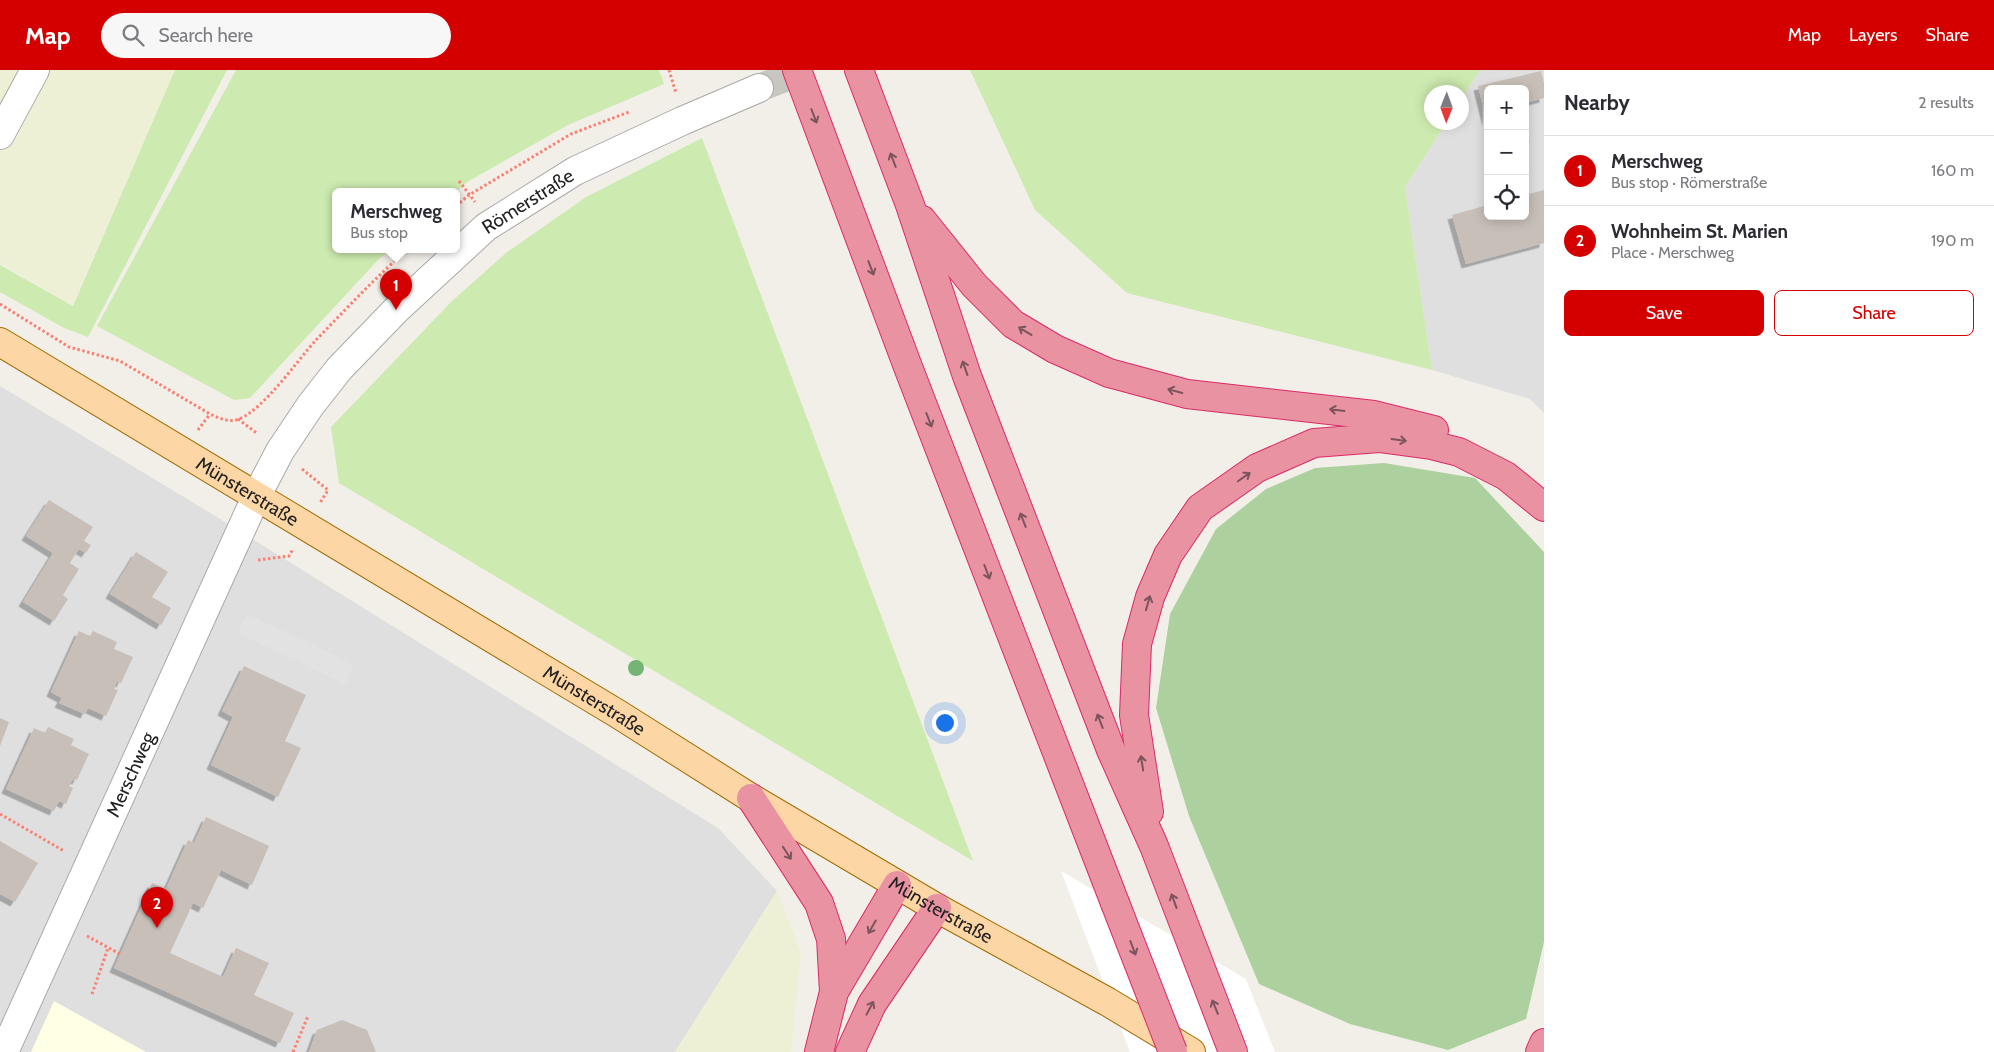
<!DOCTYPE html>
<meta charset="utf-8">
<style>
body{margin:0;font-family:Cabin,sans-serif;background:#f7f7f7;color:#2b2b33}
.controls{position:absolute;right:15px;top:15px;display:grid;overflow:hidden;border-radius:8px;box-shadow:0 2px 12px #0003}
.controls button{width:45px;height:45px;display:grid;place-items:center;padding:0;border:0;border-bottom:1px solid #e1e1e2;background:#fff;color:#2b2b33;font:25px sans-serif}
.compass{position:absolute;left:1424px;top:15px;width:45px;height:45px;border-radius:50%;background:#fff;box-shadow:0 2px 12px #0003;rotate:181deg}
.you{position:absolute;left:944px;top:652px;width:18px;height:18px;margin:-12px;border:4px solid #fff;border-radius:50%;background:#1a73e8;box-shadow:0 0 0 8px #1a73e833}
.badge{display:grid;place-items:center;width:32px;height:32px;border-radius:50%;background:#d40000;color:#fff;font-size:16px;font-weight:700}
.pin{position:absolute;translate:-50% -41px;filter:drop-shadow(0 1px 2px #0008)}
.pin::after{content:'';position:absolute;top:26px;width:18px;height:15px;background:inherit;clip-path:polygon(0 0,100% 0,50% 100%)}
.popup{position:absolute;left:332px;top:118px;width:128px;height:65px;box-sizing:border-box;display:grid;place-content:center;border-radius:8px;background:#fff;filter:drop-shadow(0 1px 4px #0005);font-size:16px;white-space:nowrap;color:#7c7c81}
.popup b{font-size:19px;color:#2b2b33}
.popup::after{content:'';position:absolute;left:50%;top:100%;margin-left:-10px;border:10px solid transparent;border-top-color:#fff}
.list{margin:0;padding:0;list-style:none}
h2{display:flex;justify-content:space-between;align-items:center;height:65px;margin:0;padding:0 20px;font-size:21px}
h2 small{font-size:16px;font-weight:400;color:#7c7c81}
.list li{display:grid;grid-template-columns:32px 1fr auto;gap:15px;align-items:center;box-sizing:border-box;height:70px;padding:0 20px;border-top:1px solid #e1e1e2}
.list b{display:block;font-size:19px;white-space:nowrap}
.list p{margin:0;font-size:16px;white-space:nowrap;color:#7c7c81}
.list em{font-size:16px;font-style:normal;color:#7c7c81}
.actions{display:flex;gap:10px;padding:15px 20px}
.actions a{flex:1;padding:11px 0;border:1px solid #d40000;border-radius:8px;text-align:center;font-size:18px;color:#d40000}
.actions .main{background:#d40000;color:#fff}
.icon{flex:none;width:28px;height:28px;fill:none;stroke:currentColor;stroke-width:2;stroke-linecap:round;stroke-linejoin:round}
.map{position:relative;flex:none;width:1544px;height:982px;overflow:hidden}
header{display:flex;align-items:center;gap:30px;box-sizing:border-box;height:70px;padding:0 25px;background:#d40000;color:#fff}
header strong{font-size:24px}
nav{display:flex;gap:28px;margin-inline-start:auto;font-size:18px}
.search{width:350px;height:45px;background:#f7f7f7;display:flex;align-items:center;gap:12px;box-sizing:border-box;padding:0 18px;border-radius:28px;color:#7c7c81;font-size:19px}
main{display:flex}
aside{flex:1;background:#fff}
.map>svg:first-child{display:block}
.residential{fill:#e0dfdf;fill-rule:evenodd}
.education{fill:#ffffe5}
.farmland{fill:#eef0d5}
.grass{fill:#cdebb0}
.forest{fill:#add19e}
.parking{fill:#e2e2e2}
.pier{fill:#fff}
.building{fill:#c7bfb8;filter:url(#shadow)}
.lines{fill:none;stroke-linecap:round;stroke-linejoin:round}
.minor-tunnel{stroke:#c8c6c1;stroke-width:28;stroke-dasharray:28 14;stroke-linecap:butt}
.minor-casing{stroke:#a9a9a9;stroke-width:30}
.major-casing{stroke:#a06b00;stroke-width:30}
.highway-casing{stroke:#dc2a67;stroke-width:30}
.path{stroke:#fa8072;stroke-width:3;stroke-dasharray:2.5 2.5;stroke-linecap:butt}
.minor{stroke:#fff;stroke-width:28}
.major{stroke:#fcd6a4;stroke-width:28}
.highway{stroke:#e892a2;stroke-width:28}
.highway-bridge-casing{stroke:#dc2a67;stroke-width:30;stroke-linecap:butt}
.highway-bridge{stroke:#e892a2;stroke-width:28}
.tree{fill:#74b475}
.oneway{stroke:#7b545c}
.labels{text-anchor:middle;stroke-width:4;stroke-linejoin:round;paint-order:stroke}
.street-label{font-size:19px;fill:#222;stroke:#fff}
</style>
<header>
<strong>Map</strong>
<div class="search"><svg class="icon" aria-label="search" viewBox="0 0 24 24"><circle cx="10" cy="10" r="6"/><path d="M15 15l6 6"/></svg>Search here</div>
<nav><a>Map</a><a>Layers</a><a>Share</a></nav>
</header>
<main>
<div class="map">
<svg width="1544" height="982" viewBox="0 0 1544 982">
<defs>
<filter id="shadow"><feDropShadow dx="-4.5" dy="4.5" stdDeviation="0" flood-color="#0004"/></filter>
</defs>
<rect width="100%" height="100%" fill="#f2efe9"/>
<!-- residential -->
<g class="residential">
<path d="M1480 0H1544V343L1530 329 1432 300 1405 117 1446 53 1462 52V29ZM1488 19H1525V146H1488Z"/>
<polygon points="0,316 212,444 718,758 777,821 675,982 15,982 0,967"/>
</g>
<!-- education -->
<polygon class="education" points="54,931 146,982 31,982"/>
<!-- farmland -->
<g class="farmland">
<polygon points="0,0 175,0 72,235 0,193"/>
<polygon points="777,821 801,883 791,982 675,982"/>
</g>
<!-- grass -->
<g class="grass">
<polygon points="175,0 227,0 88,267 64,258 0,222 0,195 73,236"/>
<polygon points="236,0 659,0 664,14 568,55 467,112 456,122 336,121 336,179 391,179 379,189 250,328 234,330 97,256"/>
<polygon points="970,0 1480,0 1462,29 1462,22 1432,22 1432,52 1446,53 1405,117 1432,300 1127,223 1035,140"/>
<polygon points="702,68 973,791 339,413 331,357 452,231 506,183 586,127"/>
</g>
<!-- forest -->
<polygon class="forest" points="1384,393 1475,408 1544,482 1544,872 1526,949 1448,980 1350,954 1259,914 1189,746 1156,638 1170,544 1216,459 1266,419 1315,398"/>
<!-- parking -->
<polygon class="parking" points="247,544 354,594 345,614 238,563"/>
<!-- pier -->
<polygon class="pier" points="1061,801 1246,909 1275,982 1130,982"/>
<!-- building -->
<g class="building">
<polygon points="1541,1 1544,13 1544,28 1525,33 1525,19 1488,19 1487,52 1478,16"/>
<polygon points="1526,58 1530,73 1525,74 1525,59"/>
<polygon points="1544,120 1544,173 1466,194 1452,145 1488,135 1488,146 1525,146 1525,125"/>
<polygon points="49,430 93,457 84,471 91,475 86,483 79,479 70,493 79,499 63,525 68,529 54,551 23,532 53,483 26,466"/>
<polygon points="136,482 168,502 152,527 171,538 161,555 110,524"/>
<polygon points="79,561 90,566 93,561 117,572 114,579 133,587 121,613 117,611 114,619 118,620 106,646 88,638 85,644 59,633 62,628 51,622"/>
<polygon points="244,596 306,625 285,671 301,678 278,727 211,695 233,647 222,641"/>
<polygon points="0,648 9,652 0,676"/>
<polygon points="48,657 74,669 71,675 89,684 77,710 73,709 69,716 73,718 66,734 59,731 54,741 6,719 34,658 45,663"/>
<polygon points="206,747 269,776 252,815 221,800 203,838 193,833 170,883 223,907 236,878 269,893 254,925 294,943 280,973 114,898 152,813 166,819 188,770 194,773"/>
<polygon points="0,771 38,793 15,832 0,824"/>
<polygon points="342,950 367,960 376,982 309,982 317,960"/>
</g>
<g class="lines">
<!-- minor-tunnel -->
<polyline class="minor-tunnel" points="759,18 806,0"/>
<defs>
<g id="minor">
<polyline points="0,65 35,0"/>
<path id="s1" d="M4 982 256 427 280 381 310 336 339 299 396 240 486 157 575 101 682 51 759 18"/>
</g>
<g id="major">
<path id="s2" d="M0 272 618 644 751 728 937 838 1108 932 1191 982"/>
</g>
<g id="highway">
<polyline points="797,0 908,297 1115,833"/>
<polyline points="859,0 910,135 967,306 1111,680 1154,776 1233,982"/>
<polyline points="922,150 974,215 1013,254 1055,279 1109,303 1187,324 1374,345 1434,360"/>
<polyline points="751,728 819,833 831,869 834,922"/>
<polyline points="1149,742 1134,645 1137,574 1150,527 1168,485 1200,438 1257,398 1314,373 1379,368 1431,375 1459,382 1506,406 1544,437"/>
<polyline points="819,982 834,922 897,815"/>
<polyline points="850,982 872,934 937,838"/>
<polyline points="1540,982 1544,973"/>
</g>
</defs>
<!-- minor casing -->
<use href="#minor" class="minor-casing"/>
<!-- major casing -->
<use href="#major" class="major-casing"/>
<!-- highway casing -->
<use href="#highway" class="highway-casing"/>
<!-- path -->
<g class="path">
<polyline points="669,0 676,23"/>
<polyline points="459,111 475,132"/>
<polyline points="456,136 469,125 571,64 629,42"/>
<path d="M0 234 69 277 120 291 210 344C219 348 229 353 239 349 264 339 297 291 316 270 346 239 376 207 408 179"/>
<polyline points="238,349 258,364"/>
<polyline points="198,360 210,344"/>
<polyline points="302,399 328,420 320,433"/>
<polyline points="258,490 289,486 293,479"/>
<polyline points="0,744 64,781"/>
<polyline points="87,866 120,884"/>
<polyline points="92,924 108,878"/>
<polyline points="293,982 308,946"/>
</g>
<!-- minor -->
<use href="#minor" class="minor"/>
<!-- major -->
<use href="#major" class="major"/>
<!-- highway -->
<use href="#highway" class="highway"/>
<defs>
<polyline id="highway-bridge" points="1115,833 1173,982"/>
</defs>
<!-- highway-bridge casing -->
<use href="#highway-bridge" class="highway-bridge-casing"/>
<!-- highway-bridge -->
<use href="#highway-bridge" class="highway-bridge"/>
</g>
<!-- trees -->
<circle class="tree" cx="636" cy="598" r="8"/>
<!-- one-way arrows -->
<defs><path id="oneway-shaft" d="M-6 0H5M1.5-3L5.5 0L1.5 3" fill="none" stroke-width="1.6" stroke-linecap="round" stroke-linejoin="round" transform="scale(1.25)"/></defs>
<g class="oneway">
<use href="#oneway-shaft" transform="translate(814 46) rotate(69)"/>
<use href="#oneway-shaft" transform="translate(893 90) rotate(-111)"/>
<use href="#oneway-shaft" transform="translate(871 198) rotate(69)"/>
<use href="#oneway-shaft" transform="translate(1025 261) rotate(-149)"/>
<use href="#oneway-shaft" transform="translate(965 298) rotate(-109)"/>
<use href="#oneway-shaft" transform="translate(1175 321) rotate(-165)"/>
<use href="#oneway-shaft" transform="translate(1337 340) rotate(-173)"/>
<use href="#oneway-shaft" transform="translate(929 350) rotate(69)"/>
<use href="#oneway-shaft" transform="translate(1399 370) rotate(8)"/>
<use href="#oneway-shaft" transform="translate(1244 407) rotate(-35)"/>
<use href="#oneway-shaft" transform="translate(1023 450) rotate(-111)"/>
<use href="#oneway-shaft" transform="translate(987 502) rotate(69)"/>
<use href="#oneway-shaft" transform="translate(1148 533) rotate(-74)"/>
<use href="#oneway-shaft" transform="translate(1100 651) rotate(-111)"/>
<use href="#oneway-shaft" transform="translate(1142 693) rotate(-99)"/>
<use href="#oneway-shaft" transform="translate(787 783) rotate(57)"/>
<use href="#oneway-shaft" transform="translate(1174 831) rotate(-110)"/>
<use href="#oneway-shaft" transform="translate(872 857) rotate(120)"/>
<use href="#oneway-shaft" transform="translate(1133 878) rotate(69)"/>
<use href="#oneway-shaft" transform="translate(1215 937) rotate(-112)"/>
<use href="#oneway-shaft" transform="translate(870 938) rotate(-62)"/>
</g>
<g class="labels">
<!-- street labels -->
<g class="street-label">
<text dy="7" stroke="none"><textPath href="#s1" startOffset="1016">Römerstraße</textPath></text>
<text dy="7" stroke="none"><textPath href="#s2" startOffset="289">Münsterstraße</textPath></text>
<text dy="7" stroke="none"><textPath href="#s2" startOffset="694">Münsterstraße</textPath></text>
<text dy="7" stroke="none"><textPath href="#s1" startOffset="305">Merschweg</textPath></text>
<text dy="7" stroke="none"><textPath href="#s2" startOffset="1099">Münsterstraße</textPath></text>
</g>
</g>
</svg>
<div class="controls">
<button>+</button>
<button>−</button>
<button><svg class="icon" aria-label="locate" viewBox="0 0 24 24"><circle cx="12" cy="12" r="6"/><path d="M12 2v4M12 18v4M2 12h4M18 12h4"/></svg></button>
</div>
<svg class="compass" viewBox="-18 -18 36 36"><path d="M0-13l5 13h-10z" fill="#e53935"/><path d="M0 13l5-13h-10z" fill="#7c7c81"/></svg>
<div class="you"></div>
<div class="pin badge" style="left:396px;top:240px">1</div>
<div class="popup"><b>Merschweg</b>Bus stop</div>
<div class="pin badge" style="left:157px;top:858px">2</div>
</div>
<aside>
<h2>Nearby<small>2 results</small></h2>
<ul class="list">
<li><span class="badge">1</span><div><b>Merschweg</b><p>Bus stop · Römerstraße</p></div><em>160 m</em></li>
<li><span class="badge">2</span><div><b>Wohnheim St. Marien</b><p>Place · Merschweg</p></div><em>190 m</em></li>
</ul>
<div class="actions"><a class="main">Save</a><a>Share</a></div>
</aside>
</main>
